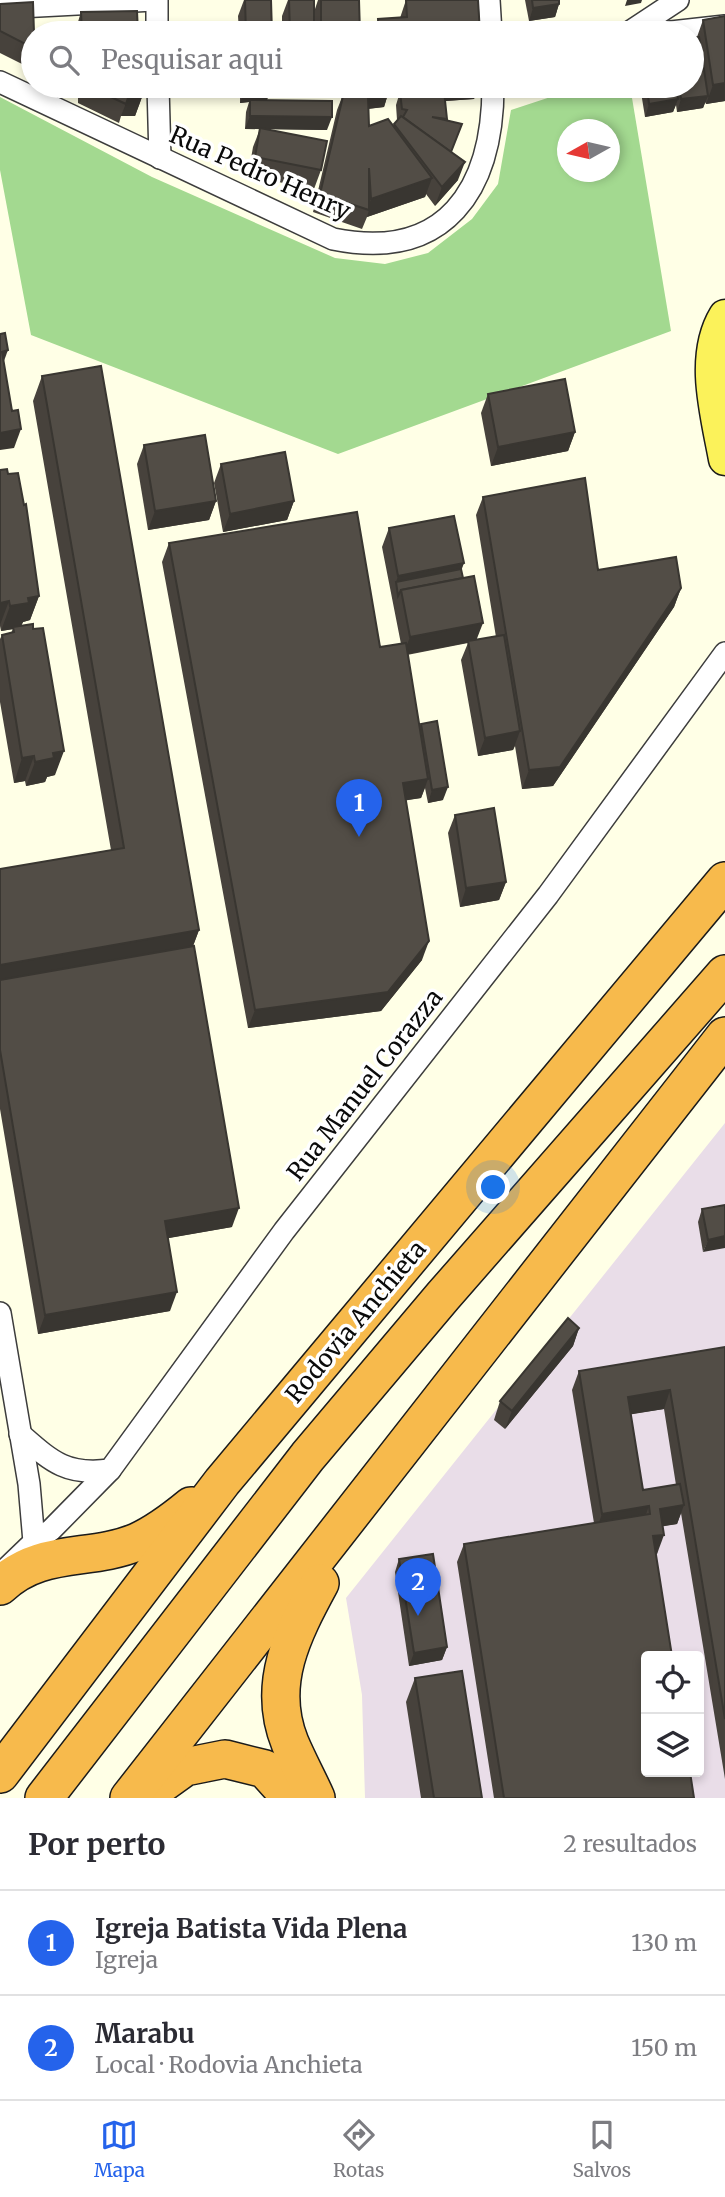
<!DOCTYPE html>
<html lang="pt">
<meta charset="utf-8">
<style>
body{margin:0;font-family:Merriweather,serif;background:#f2f2f3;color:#2b2b33}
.controls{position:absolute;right:21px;bottom:21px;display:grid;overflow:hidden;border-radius:7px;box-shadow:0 4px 10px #0003}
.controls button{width:63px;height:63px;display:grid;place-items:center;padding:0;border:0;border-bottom:2px solid #e1e1e2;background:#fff;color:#2b2b33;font:35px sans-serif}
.compass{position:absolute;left:557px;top:119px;width:63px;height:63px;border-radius:50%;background:#fff;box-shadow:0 4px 10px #0003;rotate:262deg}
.you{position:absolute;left:494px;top:1188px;width:24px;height:24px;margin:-18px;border:5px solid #fff;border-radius:50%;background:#1a73e8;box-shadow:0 0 0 10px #1a73e833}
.badge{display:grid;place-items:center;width:46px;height:46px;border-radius:50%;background:#2563eb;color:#fff;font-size:23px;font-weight:700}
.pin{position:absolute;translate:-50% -58px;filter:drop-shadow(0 2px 4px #0008)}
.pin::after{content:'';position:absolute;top:37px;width:24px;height:21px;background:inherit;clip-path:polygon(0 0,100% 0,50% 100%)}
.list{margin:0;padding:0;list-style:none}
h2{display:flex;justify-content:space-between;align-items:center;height:91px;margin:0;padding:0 28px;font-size:30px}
h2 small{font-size:23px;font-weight:400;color:#7c7c81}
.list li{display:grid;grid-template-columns:46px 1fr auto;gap:21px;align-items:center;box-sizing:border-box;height:105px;padding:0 28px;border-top:2px solid #e1e1e2}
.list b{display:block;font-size:26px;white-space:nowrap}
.list p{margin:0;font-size:23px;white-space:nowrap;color:#7c7c81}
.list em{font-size:23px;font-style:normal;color:#7c7c81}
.icon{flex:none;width:38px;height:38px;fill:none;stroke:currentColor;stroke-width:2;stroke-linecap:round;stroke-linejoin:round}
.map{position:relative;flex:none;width:725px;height:1798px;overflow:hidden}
.search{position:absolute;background:#fff;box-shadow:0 4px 10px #0003;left:21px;right:21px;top:21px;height:77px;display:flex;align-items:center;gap:18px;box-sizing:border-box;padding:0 24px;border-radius:38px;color:#7c7c81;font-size:26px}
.sheet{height:301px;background:#fff}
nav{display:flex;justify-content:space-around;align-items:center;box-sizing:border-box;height:98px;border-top:2px solid #e1e1e2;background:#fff;font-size:19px;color:#7c7c81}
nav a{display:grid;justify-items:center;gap:4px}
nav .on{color:#2563eb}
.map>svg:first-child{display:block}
.industrial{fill:#e9dde8;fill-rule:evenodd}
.forest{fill:#a3d990;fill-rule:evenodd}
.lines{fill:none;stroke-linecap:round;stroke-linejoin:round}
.street-casing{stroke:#3d3d3d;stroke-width:24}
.primary-casing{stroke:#1b1b1b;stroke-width:35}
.highway-casing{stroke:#1b1b1b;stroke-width:40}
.street{stroke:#fff;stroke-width:21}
.primary{stroke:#fbf25a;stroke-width:32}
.highway{stroke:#f7ba4c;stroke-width:37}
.wall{fill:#47423c;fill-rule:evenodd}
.shaded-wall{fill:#393631}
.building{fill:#524d46;stroke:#393631;stroke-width:2}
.labels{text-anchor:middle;stroke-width:7;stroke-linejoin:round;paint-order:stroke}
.street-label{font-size:24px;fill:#0a0a0a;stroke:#fff}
</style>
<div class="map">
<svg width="725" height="1798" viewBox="0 0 725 1798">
<rect width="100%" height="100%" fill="#ffffe6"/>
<!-- industrial -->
<path class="industrial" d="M725 1123V1798H365L362 1695 346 1598ZM646 1656H699V1772H646Z"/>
<!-- forest -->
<path class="forest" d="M584 86H630L671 331 338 454 31 335 0 170V97L152 177 335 258 385 264 428 253 472 219 498 184 511 110ZM568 130H610V172H568Z"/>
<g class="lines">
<defs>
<g id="street">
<polyline points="157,0 157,33"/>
<polyline points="489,0 491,33"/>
<polyline points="0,8 154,0"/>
<polyline points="628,33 678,0"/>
<polyline points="662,33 725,26"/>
<path d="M0 82 333 239C446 262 493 189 493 86"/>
<polyline points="158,86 160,158"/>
<polyline points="0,1313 29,1484 34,1542 8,1567"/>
<path d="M20 1434C51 1461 66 1476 110 1470L284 1231 548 895 725 653"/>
<polyline points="34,1542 51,1530 110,1470"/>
</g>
<path id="primary" d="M725 316C700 357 717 415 725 459"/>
<g id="highway">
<path d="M0 1586C41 1547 89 1562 137 1542 157 1533 174 1520 191 1506"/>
<polyline points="0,1774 222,1482 725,881"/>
<polyline points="146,1795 185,1767 225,1759 265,1769 291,1798"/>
<polyline points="44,1798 308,1456 443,1296 725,974"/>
<polyline points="129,1798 725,1036"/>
<path d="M316 1798C308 1780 298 1762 290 1743 266 1684 293 1633 320 1583"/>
</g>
</defs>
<!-- street casing -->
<use href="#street" class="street-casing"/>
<!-- primary casing -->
<use href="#primary" class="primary-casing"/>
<!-- highway casing -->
<use href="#highway" class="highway-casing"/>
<!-- street -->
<use href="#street" class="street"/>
<!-- primary -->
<use href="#primary" class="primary"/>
<!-- highway -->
<use href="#highway" class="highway"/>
</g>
<!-- wall -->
<g class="wall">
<polygon points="244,0 271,0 272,33 239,33 238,16"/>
<polygon points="288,0 314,0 314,12 318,0 359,0 360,33 282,33 282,16"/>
<polygon points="406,0 480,33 373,33 378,19 400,18"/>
<polygon points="525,0 559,0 559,4 555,17 529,21"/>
<polygon points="0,4 33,33 33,52 28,67 0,53"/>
<polygon points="81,12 138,33 77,33 77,25"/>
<polygon points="703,20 725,101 706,104 705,102 703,108 677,112 676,105 673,112 645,117 640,86 692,86 697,37"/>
<polygon points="78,86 142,86 142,97 135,116 121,116 119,123 78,103"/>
<polygon points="240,86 272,86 267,100 327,130 267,129 321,170 314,189 248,176 253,147 260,129 245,129 246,112 249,102 240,103"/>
<path d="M355 86H479L474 99 445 101 451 152 458 180 435 206 426 194 425 197 367 217 362 229 313 212 337 110 344 92 355 94ZM401 86V92H400L396 105 397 120 393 126H369L368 109 384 107 388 94 387 87Z"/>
<polygon points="42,376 199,930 193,946 232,1227 168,1238 170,1311 38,1334 0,1109 0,869 111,850 33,401"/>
<polygon points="488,394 575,432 568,451 491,466 481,413"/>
<polygon points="144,445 216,501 209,520 148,530 137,464"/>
<polygon points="221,464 294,501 287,520 223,532 214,483"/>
<polygon points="0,470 39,596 30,620 23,622 21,626 55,775 47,777 45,782 26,786 25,781 14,783 0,702 0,639 2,635 11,633 13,629 1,631 0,626"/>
<polygon points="483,497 598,570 681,588 674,607 553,786 522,789 515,746 513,750 478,756 461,660 468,643 407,655 419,727 421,724 443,800 428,803 425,788 421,798 406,800 422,960 381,1011 248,1028 162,562 169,543 380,647 401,644 382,547 389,528 464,563 461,569 477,640 496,637 476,515"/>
<polygon points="455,815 506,882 499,900 460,907 448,833"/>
<polygon points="725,1205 703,1252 698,1222 702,1209"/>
<polygon points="579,1328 573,1346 505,1429 494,1420 500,1401"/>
<path d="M725 1347V1779L681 1513 677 1524 662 1526 657 1554H656L694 1798H494L457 1562 464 1544 594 1523 572 1390 579 1371ZM664 1409 676 1485 643 1490 631 1414Z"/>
<polygon points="399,1559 447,1647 442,1660 409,1666 395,1572"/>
<polygon points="415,1678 482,1798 421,1798 406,1702"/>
</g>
<!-- shaded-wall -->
<g class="shaded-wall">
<polygon points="627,0 642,0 641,3 625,6"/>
<polygon points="559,4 555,17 529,21 533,8"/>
<polygon points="725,83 725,101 706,104 713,85"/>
<polygon points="246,86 272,86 266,102 250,100 249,102 240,103"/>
<polygon points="286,86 310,86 308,91 283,92"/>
<polygon points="409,86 479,86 474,99 402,104"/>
<polygon points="388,94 384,107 357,110 362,97"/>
<polygon points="708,96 703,108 677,112 681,99"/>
<polygon points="142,97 135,116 121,116 128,98"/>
<polygon points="678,99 673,112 645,117 649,104"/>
<polygon points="250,116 332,117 327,130 245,129"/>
<polygon points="465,162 458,180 435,206 442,187"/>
<polygon points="432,178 425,197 367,217 369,210 367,210 371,199"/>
<polygon points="8,350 1,369 2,352"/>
<polygon points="21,429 14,448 0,450 0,433"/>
<polygon points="575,432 568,451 491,466 498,447"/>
<polygon points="216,501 209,520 148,530 155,511"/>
<polygon points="294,501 287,520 223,532 230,514"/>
<polygon points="464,563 457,582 396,582 398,576"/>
<polygon points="681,588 674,607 553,786 522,789 529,770"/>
<polygon points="39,596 30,620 23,622 20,628 1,631 10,606 28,598"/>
<polygon points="9,601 0,625 0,603"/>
<polygon points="483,623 476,641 403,655 410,637"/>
<polygon points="520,731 513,750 478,756 485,738"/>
<polygon points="64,751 55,775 47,777 45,782 26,786 35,762 53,753"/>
<polygon points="34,756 25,781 14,783 22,758"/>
<polygon points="428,779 421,798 396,802 403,783"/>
<polygon points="448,787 443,800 428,803 432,790"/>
<polygon points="506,882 499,900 460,907 466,888"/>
<polygon points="199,930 190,954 0,987 0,965"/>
<polygon points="429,941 422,960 381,1011 248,1028 255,1010"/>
<polygon points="239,1208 232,1227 158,1240 165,1221"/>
<polygon points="725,1236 725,1248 703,1252 708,1240"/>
<polygon points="177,1292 170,1311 38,1334 45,1315"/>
<polygon points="579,1328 573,1346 505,1429 512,1411"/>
<polygon points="670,1390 664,1409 621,1416 628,1397"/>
<polygon points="684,1505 677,1524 653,1528 660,1509"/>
<polygon points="649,1506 642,1525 595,1533 602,1514"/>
<polygon points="664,1535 657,1554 646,1555 653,1536"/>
<polygon points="447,1647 442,1660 409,1666 414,1653"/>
</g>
<!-- building -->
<g class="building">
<polygon points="245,0 271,0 272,33 246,33"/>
<polygon points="289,0 314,0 314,33 290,33"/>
<polygon points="321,0 359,0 360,33 321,33"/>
<polygon points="406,0 478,0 480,33 379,33 378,19 407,17"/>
<polygon points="532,0 559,0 559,4 533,8"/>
<polygon points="33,2 34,33 33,48 0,31 0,4"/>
<polygon points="137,11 138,33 82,33 81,12"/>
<polygon points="725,16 725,83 713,85 703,20"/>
<polygon points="699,37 708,96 681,99 679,86 692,86 692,38"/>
<polygon points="87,86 142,86 142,97 128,98 126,104"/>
<polygon points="361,86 387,86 388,94 368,97 361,95"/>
<polygon points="647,86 676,86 678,99 649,104"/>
<polygon points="444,91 447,119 432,117 462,124 451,152 403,117 407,110 402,109 400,92"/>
<polygon points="344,92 368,96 369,126 388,119 432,178 371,199 369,168 369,210 320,194"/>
<polygon points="250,100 332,101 332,117 250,116"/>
<polygon points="401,116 465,162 442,187 394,124"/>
<polygon points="260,128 327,141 321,170 255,157"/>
<polygon points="5,333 8,350 2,352 12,411 18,410 21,429 0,433 0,334"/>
<polygon points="101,366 199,930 0,965 0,869 124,848 42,376"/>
<polygon points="565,379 575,432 498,447 488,394"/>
<polygon points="205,435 216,501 155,511 144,445"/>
<polygon points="285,452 294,501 230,514 221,464"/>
<polygon points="7,469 8,474 18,473 24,505 26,504 39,596 28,598 29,603 10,606 9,601 0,603 0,470"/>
<polygon points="585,478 598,570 676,557 681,588 560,767 529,770 483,497"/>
<polygon points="357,512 380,647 406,643 428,779 403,783 429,941 388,992 255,1010 169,543"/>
<polygon points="454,516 464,563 398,576 389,528"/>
<polygon points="461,569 463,578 401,590 398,596 396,582"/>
<polygon points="474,576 483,623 410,637 401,590"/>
<polygon points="33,624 33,629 43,628 64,751 53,753 54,758 35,762 34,756 22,758 2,635 14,632 13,627"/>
<polygon points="504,635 520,731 485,738 468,641"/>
<polygon points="437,721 448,787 432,790 421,724"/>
<polygon points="494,808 506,882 466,888 455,815"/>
<polygon points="194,946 239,1208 165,1221 177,1292 45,1315 0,1050 0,980"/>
<polygon points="725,1205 725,1236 708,1240 702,1209"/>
<polygon points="568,1318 579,1328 512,1411 500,1401"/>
<polygon points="725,1347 725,1719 670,1390 628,1397 643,1490 680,1484 684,1505 660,1509 664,1535 653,1536 672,1656 646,1656 646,1772 690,1772 694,1798 504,1798 464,1544 650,1514 649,1506 602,1514 579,1371"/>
<polygon points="433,1554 447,1647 414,1653 399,1559"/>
<polygon points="462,1671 482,1798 434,1798 415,1678"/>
</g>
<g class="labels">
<!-- street labels -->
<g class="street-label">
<text transform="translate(260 173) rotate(24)" y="8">Rua Pedro Henry</text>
<text transform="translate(365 1085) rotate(-52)" y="8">Rua Manuel Corazza</text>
<text transform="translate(356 1322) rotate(-50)" y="8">Rodovia Anchieta</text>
</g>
</g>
</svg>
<div class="controls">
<button><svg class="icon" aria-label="locate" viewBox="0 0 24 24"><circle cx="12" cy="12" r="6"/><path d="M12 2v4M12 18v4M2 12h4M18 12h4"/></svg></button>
<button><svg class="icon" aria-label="layers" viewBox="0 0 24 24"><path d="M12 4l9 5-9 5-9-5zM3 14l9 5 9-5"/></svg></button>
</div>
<svg class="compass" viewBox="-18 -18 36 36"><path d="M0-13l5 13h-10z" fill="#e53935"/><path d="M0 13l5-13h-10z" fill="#7c7c81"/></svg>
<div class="you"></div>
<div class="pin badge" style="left:359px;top:837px">1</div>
<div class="pin badge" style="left:418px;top:1616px">2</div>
<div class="search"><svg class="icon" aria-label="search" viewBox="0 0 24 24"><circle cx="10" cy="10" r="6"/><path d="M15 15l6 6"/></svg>Pesquisar aqui</div>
</div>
<section class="sheet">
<h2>Por perto<small>2 resultados</small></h2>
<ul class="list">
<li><span class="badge">1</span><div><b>Igreja Batista Vida Plena</b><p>Igreja</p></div><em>130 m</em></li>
<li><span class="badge">2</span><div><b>Marabu</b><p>Local · Rodovia Anchieta</p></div><em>150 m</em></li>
</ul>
</section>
<nav>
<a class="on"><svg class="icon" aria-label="map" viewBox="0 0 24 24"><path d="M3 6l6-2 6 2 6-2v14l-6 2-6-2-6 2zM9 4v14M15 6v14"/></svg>Mapa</a>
<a><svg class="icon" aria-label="directions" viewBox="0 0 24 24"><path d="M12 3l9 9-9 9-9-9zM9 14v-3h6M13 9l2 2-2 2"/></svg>Rotas</a>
<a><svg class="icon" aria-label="saved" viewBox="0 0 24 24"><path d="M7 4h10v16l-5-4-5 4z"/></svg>Salvos</a>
</nav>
